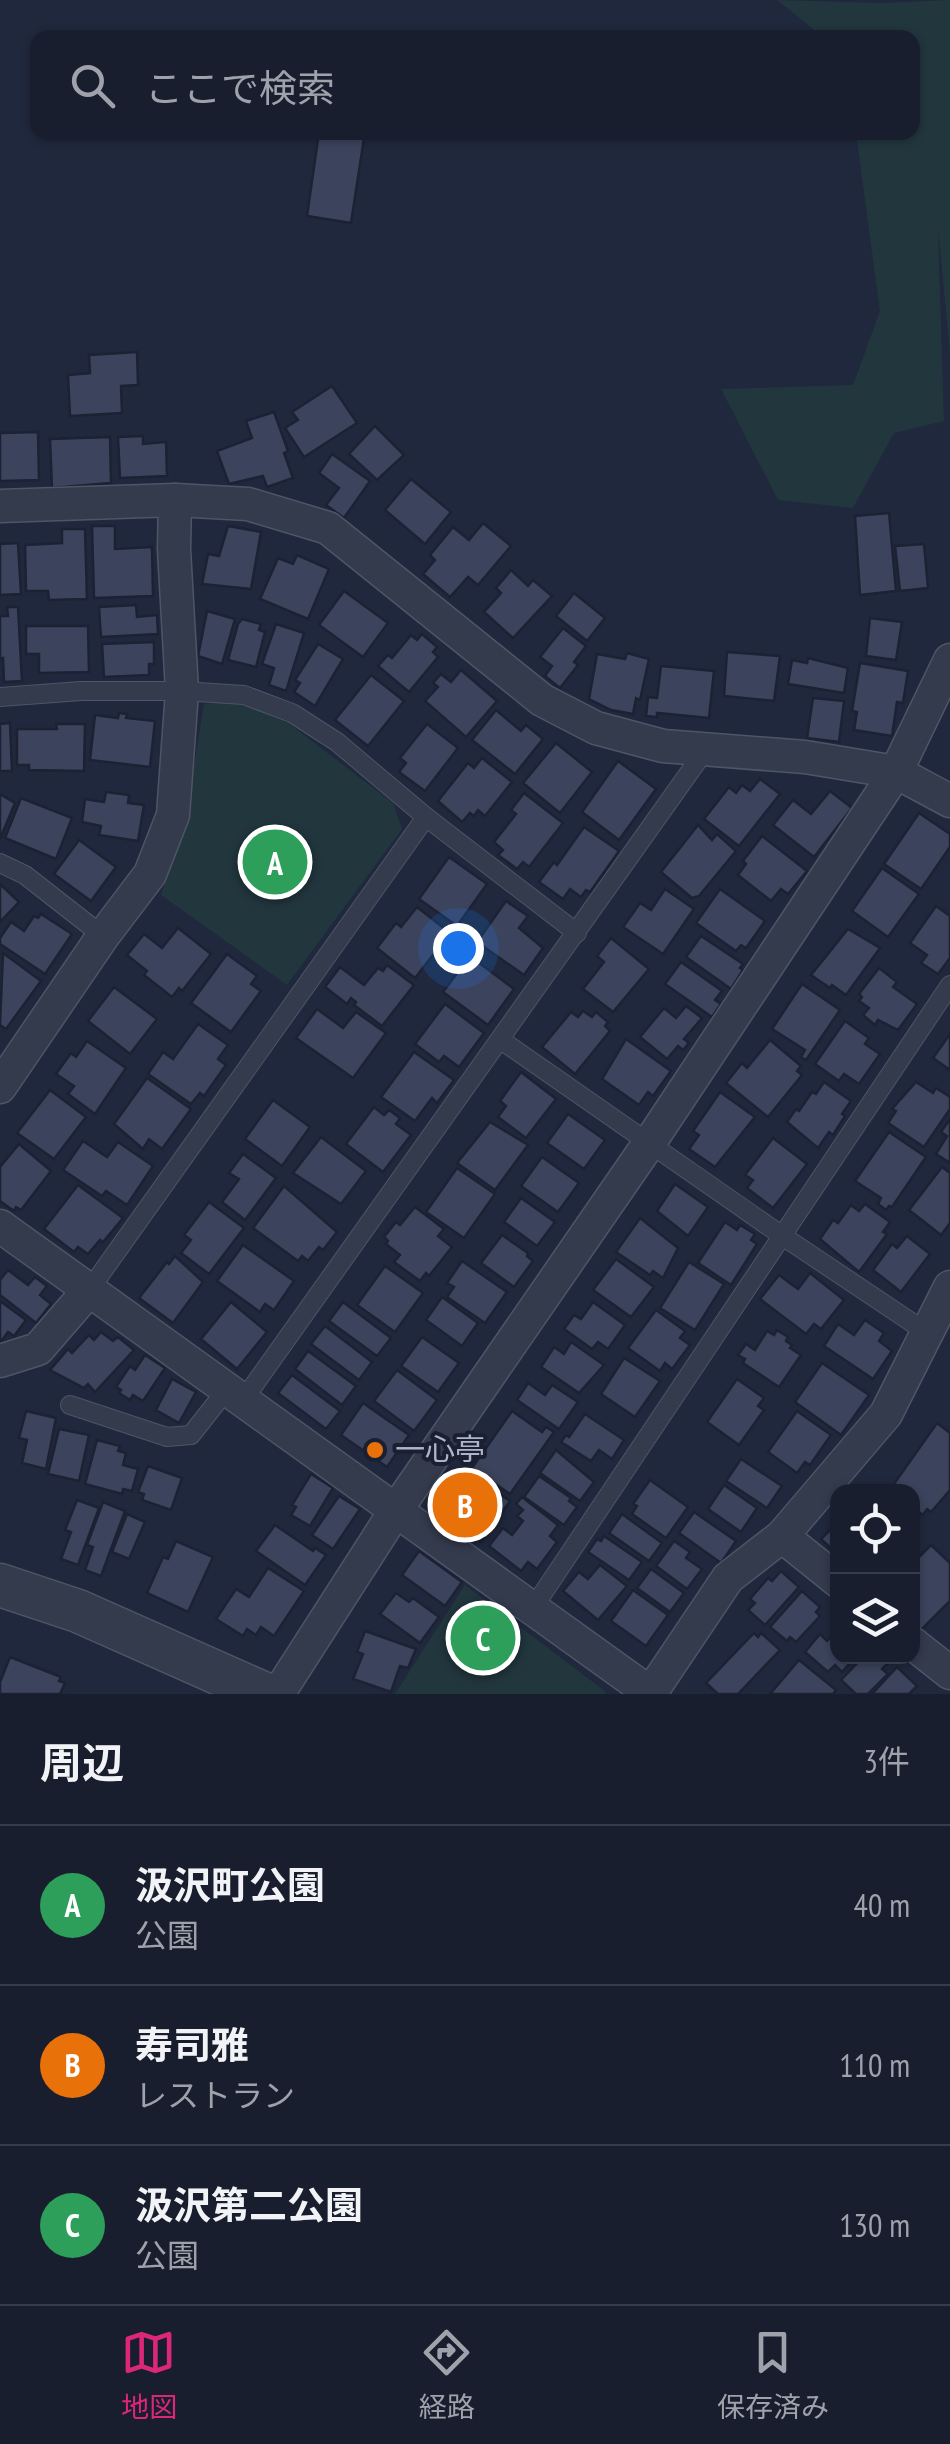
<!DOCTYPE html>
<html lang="ja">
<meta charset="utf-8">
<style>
body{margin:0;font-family:"PT Sans Narrow","Noto Sans JP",sans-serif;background:#212736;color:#f1f3f6}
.controls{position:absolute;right:30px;bottom:30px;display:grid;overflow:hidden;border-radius:20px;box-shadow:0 2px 8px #0004}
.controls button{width:90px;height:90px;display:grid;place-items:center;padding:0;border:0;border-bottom:2px solid #363c4a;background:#181e2e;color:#f1f3f6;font:50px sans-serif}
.you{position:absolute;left:458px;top:948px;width:35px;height:35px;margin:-25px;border:8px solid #fff;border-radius:50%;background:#1a73e8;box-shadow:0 0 0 15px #1a73e833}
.badge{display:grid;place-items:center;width:65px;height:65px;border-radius:50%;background:#db2777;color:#fff;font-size:32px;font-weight:700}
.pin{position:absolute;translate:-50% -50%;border:5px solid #fff;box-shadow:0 2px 10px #0006}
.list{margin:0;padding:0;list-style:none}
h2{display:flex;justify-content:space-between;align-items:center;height:130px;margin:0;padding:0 40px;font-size:42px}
h2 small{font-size:32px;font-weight:400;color:#9fa2aa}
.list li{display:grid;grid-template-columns:65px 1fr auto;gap:30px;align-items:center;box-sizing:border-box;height:160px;padding:0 40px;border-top:2px solid #363c4a}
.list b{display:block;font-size:38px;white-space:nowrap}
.list p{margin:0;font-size:32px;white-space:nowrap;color:#9fa2aa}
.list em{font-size:32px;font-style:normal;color:#9fa2aa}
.icon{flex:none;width:55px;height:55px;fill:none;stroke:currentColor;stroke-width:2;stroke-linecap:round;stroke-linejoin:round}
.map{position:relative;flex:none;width:950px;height:1694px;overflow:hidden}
.search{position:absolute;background:#181e2e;box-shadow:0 2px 8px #0004;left:30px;right:30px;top:30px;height:110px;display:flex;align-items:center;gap:25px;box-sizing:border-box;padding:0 35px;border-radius:20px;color:#9fa2aa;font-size:38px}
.sheet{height:610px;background:#181e2e}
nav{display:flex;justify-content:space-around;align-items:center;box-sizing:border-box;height:140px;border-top:2px solid #363c4a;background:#181e2e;font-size:28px;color:#9fa2aa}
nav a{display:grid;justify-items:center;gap:5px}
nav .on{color:#db2777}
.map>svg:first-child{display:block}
.green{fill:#22363e}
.building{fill:#3c445d;stroke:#1c2233;stroke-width:2.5}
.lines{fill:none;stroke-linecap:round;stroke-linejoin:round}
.service-casing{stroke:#4f5567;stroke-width:20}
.minor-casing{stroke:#4f5567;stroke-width:35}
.tertiary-casing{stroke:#4f5567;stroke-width:45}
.service{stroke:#343b4d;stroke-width:18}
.minor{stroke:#343b4d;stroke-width:32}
.tertiary{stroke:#343b4d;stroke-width:42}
.food-dot{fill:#e8710a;stroke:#1a2031;stroke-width:4}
.labels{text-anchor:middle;stroke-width:8;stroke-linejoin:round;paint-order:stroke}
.poi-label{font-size:30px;fill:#afb5c8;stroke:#1a2031;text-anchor:start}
</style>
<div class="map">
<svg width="950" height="1694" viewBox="0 0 950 1694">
<rect width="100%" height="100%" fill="#20283d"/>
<!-- green -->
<g class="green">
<polygon points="777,0 883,3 950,0 950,353 938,228 944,421 894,433 853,508 778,500 721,389 853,385 880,311 856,133 912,132 912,38 823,37"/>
<polygon points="240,701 279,716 393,803 402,829 287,985 161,895 186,816 204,704"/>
<polygon points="465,1585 606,1692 605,1694 395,1694"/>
</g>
<!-- building -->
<g class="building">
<polygon points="319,132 365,132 351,223 307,216"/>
<polygon points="137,352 138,385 121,386 122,413 70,416 68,375 90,373 89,355"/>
<polygon points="332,386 357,423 304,457 285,428 298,420 292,412"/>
<polygon points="274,412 288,451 284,453 293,478 267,487 263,476 229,484 217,451 252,438 246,421"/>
<polygon points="375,426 404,455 377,480 349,454"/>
<polygon points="38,432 39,480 0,481 0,433"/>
<polygon points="143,436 143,444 166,442 167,476 120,478 118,437"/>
<polygon points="110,437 111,483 52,488 50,439"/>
<polygon points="332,454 370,481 344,518 326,505 339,488 319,473"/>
<polygon points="411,479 451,512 425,544 385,510"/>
<polygon points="889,513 896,591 860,595 855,516"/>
<polygon points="483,523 511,546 478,585 468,577 450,597 423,574 435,560 430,555 453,527 469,540"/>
<polygon points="92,526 115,526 115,549 152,547 153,596 94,598"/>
<polygon points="228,526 261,532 251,589 202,584 208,554 219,556"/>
<polygon points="62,529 85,529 87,599 49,600 48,591 26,591 25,545 62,543"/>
<polygon points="18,543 21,594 0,595 0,544"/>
<polygon points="924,544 928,588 900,591 895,546"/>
<polygon points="297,555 329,569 308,619 260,599 278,558 293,564"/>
<polygon points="511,570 528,586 533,580 552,596 513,638 484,612 501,593 496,588"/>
<polygon points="344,591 388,623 363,657 319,625"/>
<polygon points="574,593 605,618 587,641 556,616"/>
<polygon points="136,605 137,617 157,615 158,634 101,637 99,607"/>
<polygon points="7,607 18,607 22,681 4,682 3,658 0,659 0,616 8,616"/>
<polygon points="207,611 235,619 222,664 198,656"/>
<polygon points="870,618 902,622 896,660 866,656"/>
<polygon points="242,619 261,624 259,630 265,632 256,667 228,660 238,624"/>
<polygon points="276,624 304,633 286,691 269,685 274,668 262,664"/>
<polygon points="26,626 88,626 89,672 39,673 39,654 26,654"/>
<polygon points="563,628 586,646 574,662 578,665 560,688 545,676 552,666 540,657"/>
<polygon points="422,634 437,647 433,652 438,657 409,692 378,666 388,655 392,658 411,635 417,640"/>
<polygon points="154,642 154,664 149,664 149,675 104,677 102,644"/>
<polygon points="318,644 343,659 315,706 294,692 300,683 295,680"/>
<polygon points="727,652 780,656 774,701 724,696"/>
<polygon points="627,653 649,659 640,700 636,698 633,714 611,710 589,699 597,654 625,659"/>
<polygon points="808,658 848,668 844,693 788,684 792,660 807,663"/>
<polygon points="860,663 908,671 903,703 897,702 892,736 854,730 857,712 852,711"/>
<polygon points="661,666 714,671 709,718 657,713 657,717 646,716 648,697 657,698"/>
<polygon points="461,670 497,701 466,737 425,701 438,687 433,683 441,674 451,682"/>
<polygon points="371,675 404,701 368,746 335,720"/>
<polygon points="813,698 844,701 839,742 807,738"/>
<polygon points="496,710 521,731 526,725 543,739 515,774 472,740"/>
<polygon points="119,713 127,714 126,718 155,721 150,767 90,760 95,715 118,718"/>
<polygon points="10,723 12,771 0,771 0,724"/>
<polygon points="56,724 85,724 84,771 29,770 29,765 17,765 17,729 57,729"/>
<polygon points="427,724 458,748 425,791 399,772 406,763 400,758"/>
<polygon points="556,743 592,772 560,813 523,783"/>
<polygon points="482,758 512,782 485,816 478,810 474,816 470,813 462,822 438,801 468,763 474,768"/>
<polygon points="618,761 656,789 619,840 582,812"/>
<polygon points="760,779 780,794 739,846 704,819 729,787 736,793 742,785 750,791"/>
<polygon points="830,791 852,808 814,857 773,825 793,800 811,814"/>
<polygon points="106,792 129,795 128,803 144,805 138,841 99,835 101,826 82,822 85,799 104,802"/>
<polygon points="524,793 563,823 529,867 523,862 517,869 498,855 503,850 494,842 516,814 511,810"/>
<polygon points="0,794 15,803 0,839"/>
<polygon points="21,798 72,818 56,859 5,838"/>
<polygon points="919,813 950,834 950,847 921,889 884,864"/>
<polygon points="698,825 712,840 717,834 736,851 699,896 692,898 661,872"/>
<polygon points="584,827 619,851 590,892 586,890 581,897 570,889 563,899 539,882 554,862 557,865"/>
<polygon points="762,836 807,871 788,894 781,889 771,901 738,875 746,864 743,861"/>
<polygon points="79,840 116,867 91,901 54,874"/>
<polygon points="449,857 487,884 457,926 419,899"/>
<polygon points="882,868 919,894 888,937 852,911"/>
<polygon points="0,884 19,902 0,922"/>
<polygon points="665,889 694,909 663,954 623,927 640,903 651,910"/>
<polygon points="720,889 765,921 746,948 741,945 736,951 696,923"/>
<polygon points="506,901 528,916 519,928 543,948 524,975 477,942"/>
<polygon points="936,906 950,916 950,958 938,974 921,963 927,955 910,943"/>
<polygon points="417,907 450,933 415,978 377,948 396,923 401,927"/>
<polygon points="41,914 72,934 45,974 0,944 0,938 11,922 24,931 34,916 38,918"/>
<polygon points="178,928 211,954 182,991 179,988 172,997 144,975 147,971 127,955 144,934 162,948"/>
<polygon points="848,929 880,948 846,995 832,985 830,988 811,975"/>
<polygon points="701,936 743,964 740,968 743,970 731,989 686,957"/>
<polygon points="611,938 649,969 613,1012 583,989 604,962 597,956"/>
<polygon points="3,953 41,981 6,1029 0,1025"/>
<polygon points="227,954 257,976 251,984 261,991 231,1032 191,1003"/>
<polygon points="470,956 514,989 488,1025 443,992"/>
<polygon points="681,962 722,991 715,1000 721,1004 712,1017 665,984"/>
<polygon points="387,965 414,985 382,1026 354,1005 356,1002 351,998 347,1004 325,987 340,967 364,985 378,968 383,971"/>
<polygon points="879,968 897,982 893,987 917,1004 898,1030 878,1020 875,1025 863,1015 869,1008 859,1001 862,997 859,994"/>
<polygon points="802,984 840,1010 806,1060 801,1057 805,1050 772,1029"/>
<polygon points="114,987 157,1019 130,1054 88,1021"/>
<polygon points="445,1004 484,1033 459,1067 444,1056 439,1062 415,1044"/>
<polygon points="686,1006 702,1018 684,1039 689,1043 683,1050 678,1046 667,1059 640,1037 664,1008 676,1018"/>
<polygon points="317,1009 343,1028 356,1012 386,1033 353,1078 296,1038"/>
<polygon points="583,1011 592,1017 596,1012 608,1022 605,1026 610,1031 575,1074 542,1047 571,1012 578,1017"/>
<polygon points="845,1021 869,1038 865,1044 880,1054 859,1084 844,1074 839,1081 815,1064"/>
<polygon points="198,1024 228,1045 218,1059 226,1065 204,1096 200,1093 191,1104 148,1074 163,1052 173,1059"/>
<polygon points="950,1034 950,1070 933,1058"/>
<polygon points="626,1039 671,1071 653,1096 648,1092 639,1105 602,1079"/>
<polygon points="770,1040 801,1066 797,1071 802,1075 768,1117 726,1083 742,1063 747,1068"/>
<polygon points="87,1041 126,1068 95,1114 68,1094 74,1086 56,1074 71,1053 76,1057"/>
<polygon points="414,1052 454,1080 437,1103 432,1098 415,1121 381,1097"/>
<polygon points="521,1072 556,1099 526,1138 498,1117 506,1106 500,1101"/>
<polygon points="147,1078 191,1109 162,1149 149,1139 143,1149 114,1124"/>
<polygon points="824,1082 851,1101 842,1114 845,1116 833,1135 829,1132 818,1148 787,1122 796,1109 799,1111 812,1092 816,1094"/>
<polygon points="916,1082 933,1093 936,1088 950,1097 950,1109 924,1147 888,1123 896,1111 892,1109"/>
<polygon points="50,1090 86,1117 54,1159 17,1133"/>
<polygon points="720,1092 755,1117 715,1167 689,1149 699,1135 693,1131"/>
<polygon points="273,1100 310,1127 282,1166 245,1139"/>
<polygon points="374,1107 384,1115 389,1110 400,1118 396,1124 411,1135 383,1172 346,1144"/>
<polygon points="568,1114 605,1140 584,1169 547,1143"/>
<polygon points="950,1119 950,1163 936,1154 947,1136 941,1132"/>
<polygon points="490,1122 528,1145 495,1190 457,1163"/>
<polygon points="889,1132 926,1157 892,1207 889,1206 886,1210 878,1204 881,1198 855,1181"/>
<polygon points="321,1137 366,1171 341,1204 293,1173"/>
<polygon points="773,1138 807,1164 773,1208 747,1188 753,1180 745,1175"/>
<polygon points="83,1141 107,1157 118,1142 153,1166 127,1205 106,1191 102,1196 63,1170"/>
<polygon points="19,1144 51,1171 21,1210 16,1207 14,1211 0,1201 0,1167"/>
<polygon points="243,1154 276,1178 245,1220 222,1202 239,1179 229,1173"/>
<polygon points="542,1157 579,1183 558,1212 521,1186"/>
<polygon points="942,1167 950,1173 950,1223 941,1235 909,1210"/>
<polygon points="457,1168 495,1194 464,1238 426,1212"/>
<polygon points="675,1184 708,1207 688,1236 657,1211"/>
<polygon points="78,1185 123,1218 103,1242 100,1240 88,1254 78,1247 74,1252 44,1229"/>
<polygon points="284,1186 337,1232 323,1250 319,1247 308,1261 302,1256 298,1261 253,1228"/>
<polygon points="521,1198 555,1222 537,1246 504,1222"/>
<polygon points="209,1202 244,1228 209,1274 181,1253 191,1240 184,1235"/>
<polygon points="865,1204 890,1222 883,1232 887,1234 859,1272 820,1239 833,1220 838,1223 851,1205 859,1211"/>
<polygon points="415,1207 444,1229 438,1236 452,1247 429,1276 426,1273 420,1281 394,1262 400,1255 386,1244 388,1241 384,1237 396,1222 400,1225"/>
<polygon points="640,1218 678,1248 663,1278 653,1271 650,1275 616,1252"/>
<polygon points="725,1222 737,1230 740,1225 755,1234 751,1240 757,1244 731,1285 698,1263"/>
<polygon points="502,1235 528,1253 527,1256 533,1261 514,1287 481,1263"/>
<polygon points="907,1236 930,1254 901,1292 873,1270 892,1244 897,1248"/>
<polygon points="243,1245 294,1281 274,1310 265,1304 260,1312 217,1281"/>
<polygon points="175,1256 203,1282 173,1323 139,1298 167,1262 169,1264"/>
<polygon points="616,1259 654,1287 631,1317 593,1290"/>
<polygon points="462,1261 507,1292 485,1323 447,1297 454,1287 447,1283"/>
<polygon points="689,1262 724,1284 695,1330 660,1308"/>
<polygon points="385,1266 423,1293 395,1332 357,1305"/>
<polygon points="8,1270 28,1285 35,1277 47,1286 40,1295 51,1304 36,1323 0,1295 0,1280"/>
<polygon points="810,1273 844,1300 821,1329 814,1324 806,1334 760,1299 779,1275 798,1289"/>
<polygon points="442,1297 478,1323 462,1346 426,1320"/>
<polygon points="0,1301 26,1320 14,1336 8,1332 0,1343"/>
<polygon points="231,1302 267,1332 237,1369 201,1339"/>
<polygon points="343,1302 391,1338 377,1356 329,1321"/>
<polygon points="593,1302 625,1325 608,1349 598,1342 592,1349 564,1329 574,1315 581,1319"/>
<polygon points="656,1310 685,1331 680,1338 690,1345 672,1369 665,1363 660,1371 628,1348"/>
<polygon points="865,1320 884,1333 879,1341 892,1351 873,1379 824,1346 838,1324 854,1335"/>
<polygon points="325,1326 372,1362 359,1380 311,1344"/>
<polygon points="777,1330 788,1337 786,1341 792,1345 790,1348 801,1355 779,1387 743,1363 745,1359 738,1355 746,1344 755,1350 767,1331 774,1335"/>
<polygon points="101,1332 113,1341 118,1337 134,1350 95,1392 88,1384 84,1388 50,1370 68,1349 72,1353 89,1335 94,1340"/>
<polygon points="422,1337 459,1363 438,1392 401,1366"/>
<polygon points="571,1342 604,1365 579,1393 541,1367 554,1347 564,1354"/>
<polygon points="308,1351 356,1386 342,1405 295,1369"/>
<polygon points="145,1355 165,1368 143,1401 133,1395 130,1400 119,1393 121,1390 116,1387 130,1366 135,1370"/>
<polygon points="624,1358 660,1381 635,1417 601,1394"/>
<polygon points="822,1363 869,1395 841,1435 795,1402"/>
<polygon points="397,1370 437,1400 414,1431 374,1401"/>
<polygon points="292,1375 340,1411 326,1429 278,1393"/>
<polygon points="172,1379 196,1392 179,1423 156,1410"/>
<polygon points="737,1379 764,1398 758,1406 764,1410 739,1445 707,1422"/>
<polygon points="528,1383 545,1395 552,1385 578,1402 559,1429 517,1400"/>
<polygon points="363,1403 409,1435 387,1467 341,1435"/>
<polygon points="26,1411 56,1418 46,1469 22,1463 27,1440 19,1438"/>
<polygon points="512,1411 542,1432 546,1427 554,1432 510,1494 472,1468"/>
<polygon points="797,1411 831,1435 810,1465 805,1462 797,1473 768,1452"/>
<polygon points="585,1414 624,1440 612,1459 599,1450 591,1461 561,1442 566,1435 569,1437"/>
<polygon points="937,1423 950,1433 950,1490 931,1512 927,1509 923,1515 912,1507 912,1492 889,1491"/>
<polygon points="59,1429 89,1435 79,1481 48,1474"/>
<polygon points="97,1440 120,1446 118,1451 126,1453 123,1465 138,1469 132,1491 123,1489 122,1494 85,1484"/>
<polygon points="556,1450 594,1482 580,1501 540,1473"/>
<polygon points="741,1459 782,1486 767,1508 726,1481"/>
<polygon points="148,1466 182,1478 171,1510 142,1500 144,1494 138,1492"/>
<polygon points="468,1473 510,1501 481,1542 440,1514"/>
<polygon points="311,1474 333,1488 310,1526 291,1515 296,1507 292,1505"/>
<polygon points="539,1476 571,1498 569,1501 577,1507 564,1525 524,1497"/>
<polygon points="650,1480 688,1507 666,1538 632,1514 637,1506 633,1504"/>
<polygon points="724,1485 757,1508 741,1532 708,1509"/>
<polygon points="339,1496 360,1509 333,1549 312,1535"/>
<polygon points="522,1497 558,1525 550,1536 557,1542 537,1569 528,1562 521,1571 489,1546 503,1528 512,1535 523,1521 517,1516 523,1510 516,1504"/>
<polygon points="77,1500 99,1508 78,1565 61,1559 71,1532 65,1530"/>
<polygon points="103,1502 125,1511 101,1576 85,1570 93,1547 87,1545"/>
<polygon points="694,1512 736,1541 721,1563 679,1533"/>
<polygon points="127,1514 145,1522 129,1559 112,1552"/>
<polygon points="622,1514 662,1543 649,1561 609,1533"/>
<polygon points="275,1525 313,1551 315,1548 326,1555 305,1585 256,1551"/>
<polygon points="835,1525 838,1527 838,1555 821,1539"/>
<polygon points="604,1536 642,1562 629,1580 588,1552 597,1539 601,1541"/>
<polygon points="176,1541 213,1557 188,1612 147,1593 163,1557 168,1559"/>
<polygon points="674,1541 690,1552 686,1558 702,1569 687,1589 656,1566"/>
<polygon points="931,1545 950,1563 950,1601 920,1631 912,1624 912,1564"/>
<polygon points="419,1551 462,1582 445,1606 402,1575"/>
<polygon points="600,1565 627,1586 598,1620 563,1591 579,1572 588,1579"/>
<polygon points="268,1568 304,1591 274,1636 261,1627 256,1635 247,1629 243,1636 216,1619 236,1589 249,1597"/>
<polygon points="651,1569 684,1593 670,1612 637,1588"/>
<polygon points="781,1571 799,1587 765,1625 748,1610 755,1603 750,1599 768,1578 772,1581"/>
<polygon points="633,1590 668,1615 646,1646 611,1621"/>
<polygon points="802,1591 820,1607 816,1612 820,1616 796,1642 790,1637 787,1641 770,1627"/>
<polygon points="396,1593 409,1602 413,1598 439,1617 420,1643 380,1614"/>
<polygon points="838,1629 838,1656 856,1656 842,1672 835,1665 828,1672 805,1652 820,1634 827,1641"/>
<polygon points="365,1631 416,1649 408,1668 400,1666 391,1692 353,1679 363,1654 357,1652"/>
<polygon points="754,1633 758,1637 761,1633 780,1650 738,1694 718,1694 706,1683"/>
<polygon points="864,1656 881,1656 888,1663 882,1669 888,1674 868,1694 856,1694 841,1680"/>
<polygon points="10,1657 61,1677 59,1681 65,1683 60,1694 0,1694 0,1682"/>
<polygon points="799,1660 836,1690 833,1694 770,1694"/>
<polygon points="897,1667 917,1686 909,1694 872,1694"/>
</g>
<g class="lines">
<defs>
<g id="service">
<polyline points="0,697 81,691 182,691 244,695 292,713 337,742 426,817 577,933"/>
<polyline points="0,863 25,875 103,936"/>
<polyline points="501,1040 784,1237 929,1334"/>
<polyline points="90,1289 426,817"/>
<polyline points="244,1399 706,749"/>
<polyline points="70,1405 167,1437 191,1435 228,1388"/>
<polyline points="533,1608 950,985"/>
</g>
<g id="minor">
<polyline points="0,506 175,500 248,504 328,528 542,700 596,728 663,746 805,757 896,772 950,801"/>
<polyline points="0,1087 103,936 150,874 173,815 182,691 174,549 175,500"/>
<polyline points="0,1226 650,1693"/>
<polyline points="0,1361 38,1349 90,1289"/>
<polyline points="782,1536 838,1581"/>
<polyline points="912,1643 950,1673"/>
<polyline points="278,1694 396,1510 650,1142 896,772 950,660"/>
<polyline points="650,1694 728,1578 782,1536 886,1414 950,1287"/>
</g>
<polyline id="tertiary" points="0,1585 78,1611 265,1694"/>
</defs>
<!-- service casing -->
<use href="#service" class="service-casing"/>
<!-- minor casing -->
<use href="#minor" class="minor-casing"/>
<!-- tertiary casing -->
<use href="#tertiary" class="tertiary-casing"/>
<!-- service -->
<use href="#service" class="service"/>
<!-- minor -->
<use href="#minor" class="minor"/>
<!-- tertiary -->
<use href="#tertiary" class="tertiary"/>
</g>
<!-- markers -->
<circle class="food-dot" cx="375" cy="1450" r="10"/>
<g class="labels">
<!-- poi labels -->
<g class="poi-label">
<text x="395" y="1460">一心亭</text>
</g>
</g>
</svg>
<div class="controls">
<button><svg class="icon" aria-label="locate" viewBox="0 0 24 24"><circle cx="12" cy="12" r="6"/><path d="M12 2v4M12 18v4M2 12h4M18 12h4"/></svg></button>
<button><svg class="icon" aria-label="layers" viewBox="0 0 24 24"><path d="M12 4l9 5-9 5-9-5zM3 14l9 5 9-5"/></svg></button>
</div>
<div class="you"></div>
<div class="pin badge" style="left:275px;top:862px;background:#2e9e5b">A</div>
<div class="pin badge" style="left:465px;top:1505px;background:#e8710a">B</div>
<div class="pin badge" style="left:483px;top:1638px;background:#2e9e5b">C</div>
<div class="search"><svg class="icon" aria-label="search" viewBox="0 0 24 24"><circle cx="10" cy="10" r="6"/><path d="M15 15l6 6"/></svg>ここで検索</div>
</div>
<section class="sheet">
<h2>周辺<small>3件</small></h2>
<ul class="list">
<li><span class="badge" style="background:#2e9e5b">A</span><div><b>汲沢町公園</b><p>公園</p></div><em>40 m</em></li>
<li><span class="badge" style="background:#e8710a">B</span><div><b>寿司雅</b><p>レストラン</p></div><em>110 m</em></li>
<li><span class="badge" style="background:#2e9e5b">C</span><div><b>汲沢第二公園</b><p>公園</p></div><em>130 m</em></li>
</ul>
</section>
<nav>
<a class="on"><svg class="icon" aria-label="map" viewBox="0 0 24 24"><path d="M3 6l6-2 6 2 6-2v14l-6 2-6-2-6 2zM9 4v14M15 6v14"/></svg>地図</a>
<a><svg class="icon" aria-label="directions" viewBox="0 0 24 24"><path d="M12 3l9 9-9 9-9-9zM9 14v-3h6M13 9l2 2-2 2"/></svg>経路</a>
<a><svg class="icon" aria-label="saved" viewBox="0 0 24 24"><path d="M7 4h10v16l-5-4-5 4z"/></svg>保存済み</a>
</nav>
